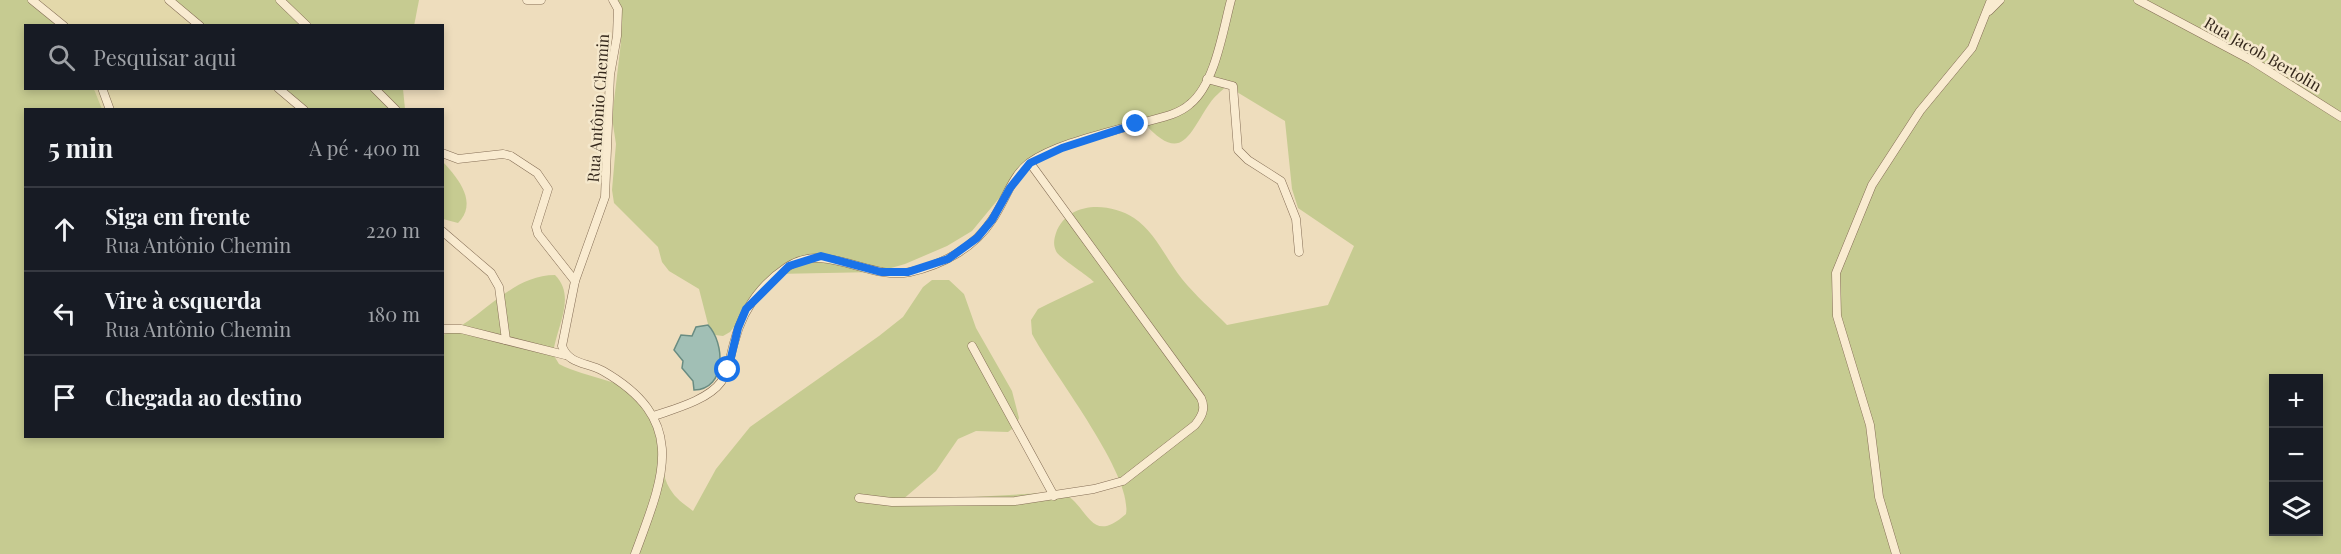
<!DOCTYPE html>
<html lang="pt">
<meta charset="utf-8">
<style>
body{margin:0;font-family:"Playfair Display",serif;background:#242831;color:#f1f3f6}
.controls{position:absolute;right:18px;bottom:18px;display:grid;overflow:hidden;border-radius:0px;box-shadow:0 3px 9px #0003}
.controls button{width:54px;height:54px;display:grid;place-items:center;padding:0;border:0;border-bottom:2px solid #363941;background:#171b24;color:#f1f3f6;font:30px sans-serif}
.stop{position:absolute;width:18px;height:18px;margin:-14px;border:4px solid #1a73e8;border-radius:50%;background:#fff}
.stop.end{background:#1a73e8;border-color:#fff;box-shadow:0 2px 6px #0008}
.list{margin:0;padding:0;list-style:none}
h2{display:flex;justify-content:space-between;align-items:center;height:78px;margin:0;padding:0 24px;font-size:26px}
h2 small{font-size:20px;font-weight:400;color:#9ea1a6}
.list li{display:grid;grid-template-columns:39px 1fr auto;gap:18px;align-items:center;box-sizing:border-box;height:84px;padding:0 24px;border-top:2px solid #363941}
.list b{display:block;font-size:22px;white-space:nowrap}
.list p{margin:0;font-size:20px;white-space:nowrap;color:#9ea1a6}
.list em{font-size:20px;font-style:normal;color:#9ea1a6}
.icon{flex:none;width:33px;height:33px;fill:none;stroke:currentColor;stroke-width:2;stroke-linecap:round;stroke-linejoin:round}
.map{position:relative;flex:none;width:2341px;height:554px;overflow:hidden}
.search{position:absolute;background:#171b24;box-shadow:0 3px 9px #0003;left:24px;top:24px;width:420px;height:66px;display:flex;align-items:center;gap:15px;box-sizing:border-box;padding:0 21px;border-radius:0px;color:#9ea1a6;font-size:22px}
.panel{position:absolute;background:#171b24;box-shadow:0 3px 9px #0003;left:24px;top:108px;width:420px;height:330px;border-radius:0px}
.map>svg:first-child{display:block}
.farmland{fill:#e3d8aa}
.green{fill:#c6cb91;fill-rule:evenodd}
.water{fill:#a1bfb5;stroke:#698c82;stroke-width:1.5}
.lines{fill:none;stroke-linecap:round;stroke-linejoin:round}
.minor-casing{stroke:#856e56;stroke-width:9}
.minor{stroke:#f9ebd0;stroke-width:8}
.route{stroke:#1a73e8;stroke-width:8}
.labels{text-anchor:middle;stroke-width:5;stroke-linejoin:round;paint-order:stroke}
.street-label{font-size:16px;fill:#34271b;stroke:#f5e8cc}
</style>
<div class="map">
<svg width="2341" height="554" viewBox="0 0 2341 554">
<rect width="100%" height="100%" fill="#eeddbd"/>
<!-- farmland -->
<g class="farmland">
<polygon points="38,0 167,0 198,25 65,25"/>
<polygon points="94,89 275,89 300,109 102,109"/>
</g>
<!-- green -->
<g class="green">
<path d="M0 0H38L65 25 26 26V88L94 89 102 109 26 110V436H442L443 335C482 320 510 275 555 275 577 297 556 327 553 354L559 364C588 379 623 379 647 401 670 424 654 463 670 489 676 499 684 504 693 511L716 469 750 427 879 336 903 317 923 287 932 280H949L964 294 976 328 1012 391 1019 418 1016 426 1008 432 976 431 958 439 936 471 901 501 1060 492C1089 502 1088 548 1126 514 1133 474 1053 374 1032 334L1031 320 1038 309 1048 304 1094 282C1086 274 1058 257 1056 251 1053 245 1054 239 1056 233 1068 201 1109 202 1134 218 1156 233 1166 259 1182 279 1195 295 1212 310 1227 325L1328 305 1354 246 1298 208 1292 189 1285 121 1227 86C1221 91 1214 97 1210 103 1188 135 1182 166 1142 121L1041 155 1019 174 972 231 947 246 905 264 877 272 775 274 730 332 723 336 715 335 708 324 699 289 669 271 662 262 658 247 614 203 612 190 616 144 612 118 621 42 614 0H2341V554H0ZM2274 378H2318V532H2274Z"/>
<polygon points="167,0 419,0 414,26 198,25"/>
<polygon points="275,89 403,89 405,109 300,109"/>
<path d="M443 162C459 179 478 203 458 223L443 219Z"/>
</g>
<!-- water -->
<path class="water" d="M708 325C725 343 727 389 694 390L693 381 682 368 683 361 674 350 681 335 692 336 696 327Z"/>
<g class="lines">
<defs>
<g id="minor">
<polyline points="32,0 64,26"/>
<polyline points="169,0 200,26"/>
<polyline points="280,0 307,26"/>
<polyline points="527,0 541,0"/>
<path d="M613 0 618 9 617 36 610 75 605 197 575 281 562 346C569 365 587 362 603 371 690 421 663 478 635 554"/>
<polyline points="2138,0 2251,60 2341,117"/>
<polyline points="1989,11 2000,0"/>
<polyline points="1207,79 1233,86 1238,150 1248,160 1281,181 1296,219 1299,252"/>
<polyline points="102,88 110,110"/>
<polyline points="278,88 304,110"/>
<polyline points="374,88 396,110"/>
<polyline points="442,153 458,159 503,154 511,156 537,173 548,189 536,227 538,234 575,281"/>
<polyline points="442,231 491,273 499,287 506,340"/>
<polyline points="442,329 461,329 565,355"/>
<polyline points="972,346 1054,496"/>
<path d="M654 416C674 409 708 400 721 382 729 371 730 356 734 343 742 312 760 285 787 267 827 241 868 281 910 272 942 265 974 248 992 220 1005 202 1011 177 1029 163 1057 143 1111 132 1144 122 1159 118 1178 115 1190 104 1215 84 1223 30 1231 0"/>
<path d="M859 498 892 502 1015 501 1094 489 1123 481 1195 425C1202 416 1206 409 1201 398L1030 163"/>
<polyline points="1896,554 1879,497 1870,425 1837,316 1836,273 1872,185 1920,111 1972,48 1991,0"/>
</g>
</defs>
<!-- minor casing -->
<use href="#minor" class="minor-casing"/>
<!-- minor -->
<use href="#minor" class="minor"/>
</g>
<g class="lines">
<!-- route -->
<polyline class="route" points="728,370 738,328 746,309 789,266 821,256 881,272 908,272 948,259 977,238 992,220 1010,188 1030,163 1062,148 1136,124"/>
</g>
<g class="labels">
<!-- street labels -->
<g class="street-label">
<text transform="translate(2263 54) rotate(30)" y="6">Rua Jacob Bertolin</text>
<text transform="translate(598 108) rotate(-86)" y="6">Rua Antônio Chemin</text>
</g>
</g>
</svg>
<div class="controls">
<button>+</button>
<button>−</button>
<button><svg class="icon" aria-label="layers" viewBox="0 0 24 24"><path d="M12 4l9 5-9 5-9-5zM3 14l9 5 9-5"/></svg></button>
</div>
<div class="stop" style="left:728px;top:370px"></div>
<div class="stop end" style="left:1136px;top:124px"></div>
<div class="search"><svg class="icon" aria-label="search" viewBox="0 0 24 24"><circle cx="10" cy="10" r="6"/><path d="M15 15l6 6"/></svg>Pesquisar aqui</div>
<section class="panel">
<h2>5 min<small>A pé · 400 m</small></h2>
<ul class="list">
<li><svg class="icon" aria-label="ahead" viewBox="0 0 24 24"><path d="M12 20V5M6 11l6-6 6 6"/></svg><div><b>Siga em frente</b><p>Rua Antônio Chemin</p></div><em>220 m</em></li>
<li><svg class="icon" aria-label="left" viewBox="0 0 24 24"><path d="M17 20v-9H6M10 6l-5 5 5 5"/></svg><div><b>Vire à esquerda</b><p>Rua Antônio Chemin</p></div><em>180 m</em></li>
<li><svg class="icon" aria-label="arrive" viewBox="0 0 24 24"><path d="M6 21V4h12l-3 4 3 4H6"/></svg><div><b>Chegada ao destino</b></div></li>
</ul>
</section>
</div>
